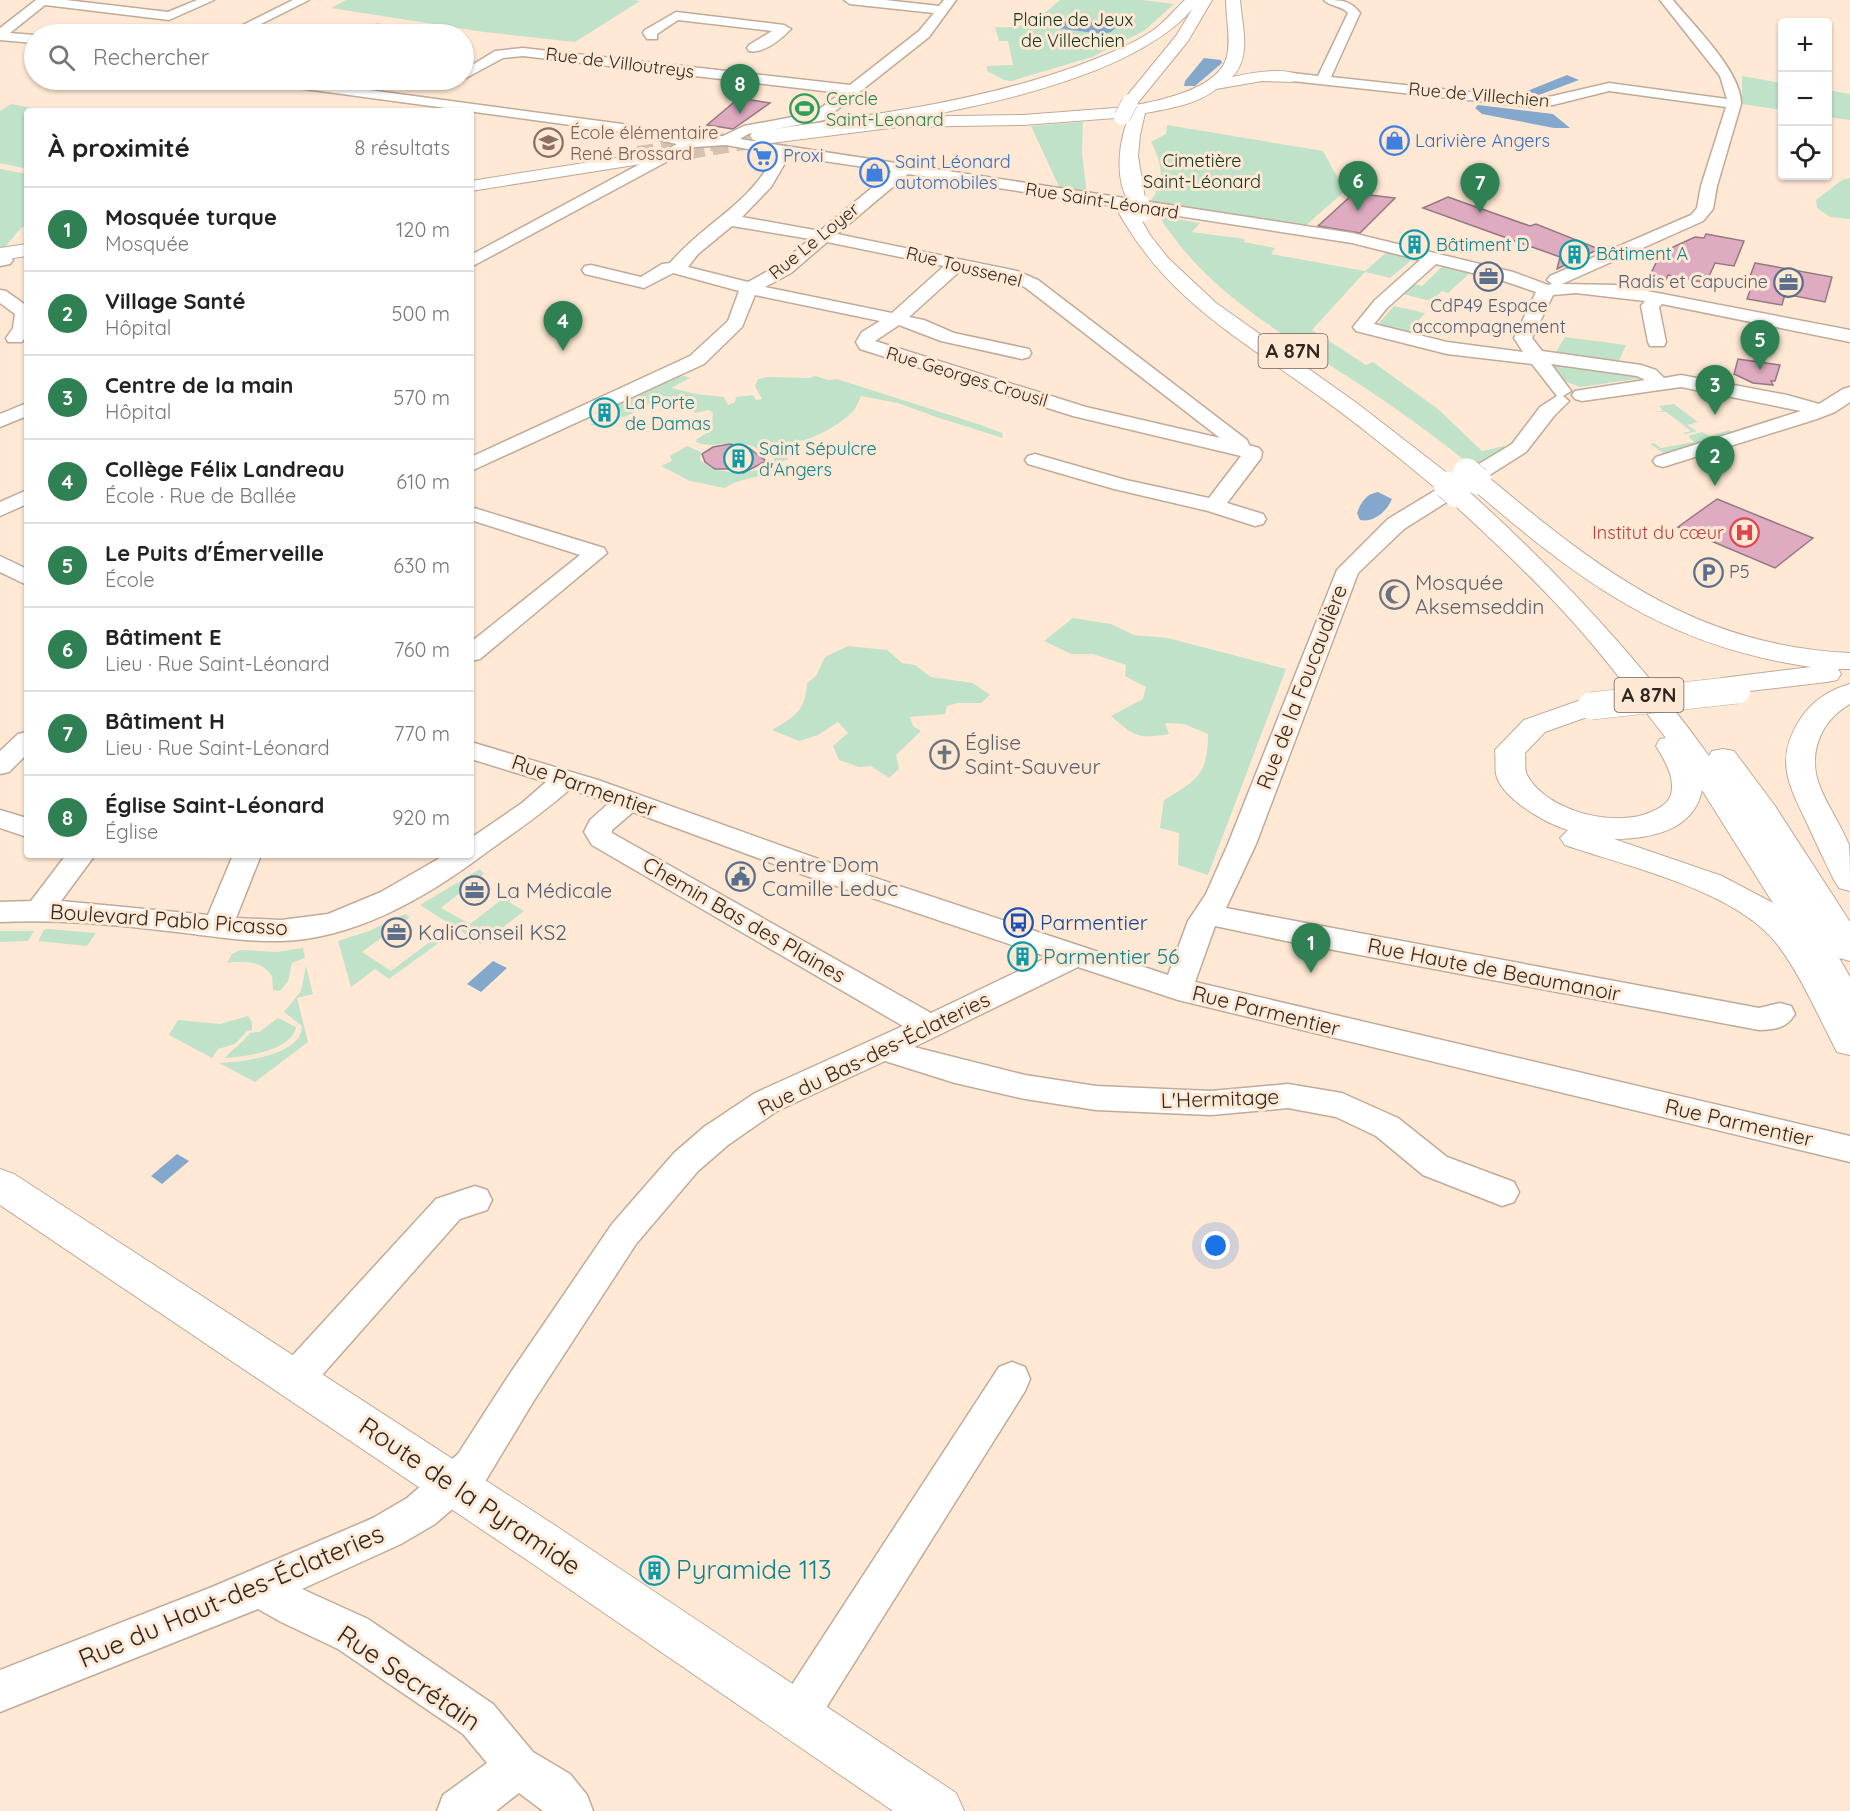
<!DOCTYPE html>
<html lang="fr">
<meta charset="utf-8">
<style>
body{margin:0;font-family:Quicksand,sans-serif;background:#f2f2f2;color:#222}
.controls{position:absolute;right:18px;top:18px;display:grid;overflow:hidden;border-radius:6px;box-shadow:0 2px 4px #0004}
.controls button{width:54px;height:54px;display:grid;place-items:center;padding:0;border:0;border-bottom:2px solid #e0e0e0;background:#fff;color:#222;font:30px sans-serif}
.you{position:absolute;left:1216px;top:1246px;width:21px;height:21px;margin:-15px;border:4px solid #fff;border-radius:50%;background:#1a73e8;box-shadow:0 0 0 9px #1a73e833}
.badge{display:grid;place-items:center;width:39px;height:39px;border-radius:50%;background:#2f8052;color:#fff;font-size:20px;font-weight:700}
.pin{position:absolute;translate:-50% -50px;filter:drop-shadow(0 2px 3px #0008)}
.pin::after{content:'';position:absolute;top:32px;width:21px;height:18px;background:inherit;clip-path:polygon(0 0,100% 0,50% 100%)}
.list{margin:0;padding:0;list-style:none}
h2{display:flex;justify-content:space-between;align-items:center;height:78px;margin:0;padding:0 24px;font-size:26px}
h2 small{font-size:20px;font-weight:400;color:#767676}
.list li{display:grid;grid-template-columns:39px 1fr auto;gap:18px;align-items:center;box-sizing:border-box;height:84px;padding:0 24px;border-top:2px solid #e0e0e0}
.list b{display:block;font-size:22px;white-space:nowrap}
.list p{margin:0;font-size:20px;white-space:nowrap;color:#767676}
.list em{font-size:20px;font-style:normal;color:#767676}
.icon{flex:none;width:33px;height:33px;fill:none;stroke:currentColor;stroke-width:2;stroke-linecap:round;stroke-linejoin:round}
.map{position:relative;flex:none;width:1850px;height:1811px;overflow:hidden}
.search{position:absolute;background:#fff;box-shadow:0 2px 4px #0004;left:24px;top:24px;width:450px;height:66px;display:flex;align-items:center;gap:15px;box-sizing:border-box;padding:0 21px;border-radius:33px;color:#767676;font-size:22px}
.panel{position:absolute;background:#fff;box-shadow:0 2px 4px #0004;left:24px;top:108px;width:450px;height:750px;border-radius:6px}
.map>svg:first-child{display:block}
.green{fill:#c0e2c9}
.water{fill:#84a8cc}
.building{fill:#dfabc0;stroke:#937883;stroke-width:1.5}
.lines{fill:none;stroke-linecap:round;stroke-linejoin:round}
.major-tunnel{stroke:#d5c1b0;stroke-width:16;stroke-dasharray:16 8;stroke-linecap:butt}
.highway-tunnel{stroke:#d5c1b0;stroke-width:16;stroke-dasharray:16 8;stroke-linecap:butt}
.minor-casing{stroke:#c0aa98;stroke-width:3}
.major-casing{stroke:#c0aa98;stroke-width:2}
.highway-casing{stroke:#c0aa98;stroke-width:2}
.minor{fill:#fff;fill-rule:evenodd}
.major{fill:#fff;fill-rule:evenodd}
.highway{fill:#fff;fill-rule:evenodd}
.highway-bridge-far2-casing{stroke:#c0aa98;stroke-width:17;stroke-linecap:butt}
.highway-bridge-far1-casing{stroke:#c0aa98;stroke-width:22;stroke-linecap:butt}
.highway-bridge-casing{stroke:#c0aa98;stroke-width:28;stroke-linecap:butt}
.highway-bridge-far2{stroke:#fff;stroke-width:16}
.highway-bridge-far1{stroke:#fff;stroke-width:21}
.highway-bridge{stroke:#fff;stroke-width:27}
.labels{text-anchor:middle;stroke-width:6;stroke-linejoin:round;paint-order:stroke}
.far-park-label{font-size:18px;fill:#10341e;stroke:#ffe8d4}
.far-street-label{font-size:18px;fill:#2f261f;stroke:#ffe8d4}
.far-leisure-label{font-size:18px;fill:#27864d;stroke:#ffe8d4;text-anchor:start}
.far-education-label{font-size:18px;fill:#785e54;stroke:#ffe8d4;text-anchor:start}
.far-shop-label{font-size:18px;fill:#366cbe;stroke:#ffe8d4;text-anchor:start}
.far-culture-label{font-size:18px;fill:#0d838f;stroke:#ffe8d4;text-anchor:start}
.far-service-label{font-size:18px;fill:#4e5e75;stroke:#ffe8d4;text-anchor:end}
.far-health-label{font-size:18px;fill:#be3a42;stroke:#ffe8d4;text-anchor:end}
.shield{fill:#ffe8d4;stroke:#6d6055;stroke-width:1.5}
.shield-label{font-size:20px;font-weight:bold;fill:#2f261f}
.worship-label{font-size:21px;fill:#5b616d;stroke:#ffe8d4;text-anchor:start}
.street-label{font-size:21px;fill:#2f261f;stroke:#ffe8d4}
.service-label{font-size:21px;fill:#4e5e75;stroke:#ffe8d4;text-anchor:start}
.transit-label{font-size:21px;fill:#164399;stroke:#ffe8d4;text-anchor:start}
.culture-label{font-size:21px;fill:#0d838f;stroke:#ffe8d4;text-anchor:start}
.near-street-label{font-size:26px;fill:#2f261f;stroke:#ffe8d4}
.near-culture-label{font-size:26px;fill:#0d838f;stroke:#ffe8d4;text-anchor:start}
</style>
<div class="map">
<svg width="1850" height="1811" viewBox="0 0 1850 1811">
<rect width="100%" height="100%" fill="#ffe8d4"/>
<!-- green -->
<g class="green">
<polygon points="346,0 633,0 640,1 575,42 484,32 331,8"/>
<path d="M1060 0H1142L1174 4 1144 31 1092 57 1011 81 1004 80 987 71V66L1013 65 1008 41H999L995 27C1026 29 1037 20 1060 0Z"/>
<polygon points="1742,76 1782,83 1782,110 1742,104"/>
<polygon points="1828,90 1850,94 1850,120 1828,117"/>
<polygon points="11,104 49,111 27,111 27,169 0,163 0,111"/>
<polygon points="1083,122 1082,153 1087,195 1061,191 1031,126"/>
<path d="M1167 125 1323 151 1345 191 1305 226H1292L1154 205 1151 200C1166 181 1162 163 1151 142L1166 134Z"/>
<polygon points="0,169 27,174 27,225 21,228 4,248 0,249"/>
<polygon points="1850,178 1850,219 1830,217 1817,208 1816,200 1842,180"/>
<path d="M1159 212 1174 215 1177 219 1200 223 1192 232 1245 239 1244 242 1275 248 1271 254 1365 271 1388 251 1414 258 1390 278 1365 272 1312 330 1366 365 1373 362 1438 409 1482 451 1504 446V448L1474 468C1441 441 1407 416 1371 392 1303 346 1221 303 1172 235 1167 228 1159 219 1159 212Z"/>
<polygon points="1444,265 1471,272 1448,293 1442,291 1431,301 1403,294 1413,284 1422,286"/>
<polygon points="1394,306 1425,313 1409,332 1377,325"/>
<polygon points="1565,337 1626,345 1618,363 1555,354"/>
<polygon points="1551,362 1636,374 1643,378 1580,387 1566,382"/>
<path d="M684 376 690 378 671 388 696 394 724 397 728 405 735 402 736 397 753 395 756 400 762 399 755 386 758 379 767 377 809 378 815 376 829 380 837 379 981 425 1002 433 1003 438 936 417 898 403 861 396C859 400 857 405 855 409 844 423 803 447 787 441V445L795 448 788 452V459L779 463 776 469C760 479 741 477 725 488L690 481 661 466 672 461 670 456 687 446 701 452 700 460C720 476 747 475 771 465L774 459C764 453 755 445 744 444 727 441 712 449 696 442L697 439 711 430 713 413 709 410 695 413 691 405C678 408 666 399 653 402 644 404 639 410 631 414 621 419 620 415 612 425L605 427 590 425 616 411 613 406 677 377Z"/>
<polygon points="1674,404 1698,422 1687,425 1697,431 1685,434 1683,433 1691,431 1666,412 1655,412 1663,411 1659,406"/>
<polygon points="1729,430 1735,435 1668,456 1650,444 1654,443 1661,448 1694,442 1688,436 1702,432 1710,436"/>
<path d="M1073 618 1111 624 1134 635 1168 638 1286 669 1208 875 1178 865 1179 833 1160 828 1164 800C1197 780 1208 775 1208 734L1184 724 1165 723 1169 734C1137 739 1135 737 1111 716L1143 699 1146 687 1125 676 1126 665 1093 654H1071L1044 641Z"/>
<path d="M848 646 887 650 902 663 915 665 931 677 973 683 990 695 981 703H958L947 706 945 714 910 717 913 726 921 731 896 755 899 769 889 778 871 766 859 767 839 760 833 746 848 733 838 722 818 735 799 741 772 730C795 716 805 712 807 683L816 676 825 657Z"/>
<polygon points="480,869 484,874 441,908 470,924 514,890 519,893 509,902 524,911 481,944 420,905"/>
<polygon points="405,914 410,917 362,952 391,971 439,935 444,939 389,979 375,969 351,987 338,941 369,931"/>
<polygon points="48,929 96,933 87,946 38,941 44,930"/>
<polygon points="0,931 34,931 28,941 0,942"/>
<path d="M303 948 305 958 292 963 288 981 280 991 273 990 272 976C262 961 244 960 227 963L232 954 241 950 277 952Z"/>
<path d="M306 966 313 994 297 998 308 1042 255 1082 219 1063C240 1062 302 1056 302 1026L284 1012 301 991Z"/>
<polygon points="248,1016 252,1022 252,1030 247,1031 235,1044 218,1049 212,1058 169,1035 178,1020 220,1024"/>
<path d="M278 1018 296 1027C292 1051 244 1057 225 1058 232 1049 242 1044 250 1033L259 1032Z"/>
</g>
<!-- water -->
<g class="water">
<polygon points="1063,21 1120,24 1111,32 1103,34 1055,28 1054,23"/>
<polygon points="1204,58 1221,60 1222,63 1195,86 1184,86 1185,81"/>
<polygon points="1567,75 1579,80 1539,95 1527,91"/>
<polygon points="1478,105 1553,114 1570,128 1554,128 1482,114 1475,108"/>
<path d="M1378 492 1392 499C1387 511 1374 523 1360 520L1357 513C1361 502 1366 494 1378 492Z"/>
<polygon points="493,961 507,968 481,992 467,984"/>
<polygon points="177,1154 189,1161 162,1184 151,1176"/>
</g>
<!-- building -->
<g class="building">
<polygon points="739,98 770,103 733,129 707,125"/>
<polygon points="1354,193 1395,198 1360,233 1318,226"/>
<polygon points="1448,197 1530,226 1536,224 1599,249 1557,269 1560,257 1423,208"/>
<polygon points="1706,234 1744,241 1734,266 1715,263 1706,283 1668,275 1666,280 1649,277 1660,255 1668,256 1673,247 1695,237 1704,238"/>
<polygon points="1755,263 1832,277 1825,302 1785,294 1782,305 1747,299 1751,288 1746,287"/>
<polygon points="1738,359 1780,365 1775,381 1771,381 1773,385 1753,383 1734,374"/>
<polygon points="730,444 749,448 766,461 743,473 739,469 715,469 705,462 702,454 713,447"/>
<polygon points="1717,499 1813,538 1775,568 1678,527"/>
<polygon points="654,1559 667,1567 656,1582 643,1573"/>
</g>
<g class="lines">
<!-- major-tunnel -->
<polyline class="major-tunnel" points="638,154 759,136"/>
<!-- highway-tunnel -->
<polyline class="highway-tunnel" points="641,159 763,139"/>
<defs>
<g id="minor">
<polygon points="36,0 66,0 168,12 197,0 214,0 169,20 45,5 10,33 34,35 34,43 0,40 0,28"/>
<polygon points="293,0 309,0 241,34 225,34"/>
<path d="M844 0H885L939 6 944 0H956L929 37 824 120 748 134 740 139 1352 233 1513 272 1548 285 1552 284 1547 280 1550 276 1691 215 1697 208 1701 186 1726 107 1609 91 1553 105 1533 107 1292 81 1285 77 1292 73 1318 76 1348 13C1341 5 1330 7 1324 0 1341 0 1350 0 1360 13L1331 77 1533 99 1553 96 1609 83 1727 99 1720 76 1660 0H1673C1693 25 1742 72 1741 104L1717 186 1713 209 1703 221 1562 284 1616 285 1850 330V342L1662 304 1659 307 1666 342 1664 346H1650L1648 342 1641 306 1645 301 1576 293 1553 295 1532 338 1542 351 1641 365 1656 370 1664 378 1681 375 1787 395 1819 404 1843 389 1850 387V402L1835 412 1817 419 1663 467 1656 465 1653 461 1656 457 1801 411 1681 387 1582 401 1575 399 1572 395 1575 391 1645 380 1637 376 1551 364 1571 391 1563 396 1569 401 1554 416 1526 452 1404 529 1358 573 1256 844 1226 908 1759 1008 1780 1003 1791 1006 1795 1014C1787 1028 1774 1030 1759 1030L1286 941 1215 926 1195 982 1850 1136V1162L1178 1000 1078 967 914 1047 1025 1075 1096 1086 1211 1091 1288 1084 1342 1093 1398 1118 1447 1157 1514 1182 1519 1192 1514 1202 1502 1206 1423 1175 1376 1136 1336 1117 1288 1108 1211 1115 1096 1110 1025 1099 955 1083 885 1061 777 1111 728 1145 698 1171 636 1244 533 1402 486 1480 435 1524 401 1544 302 1589 368 1619 493 1704 533 1752 570 1774 587 1795 593 1811H543L519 1793 496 1811H437L443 1795 487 1763 463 1734 338 1649 281 1622 258 1609 0 1712V1670L212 1587 373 1518 407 1498 458 1454 507 1378 612 1224 674 1153 704 1127 755 1093 903 1026 592 845 584 832 590 820 609 803 570 789C540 816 507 837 476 860 420 901 352 939 281 941 246 942 211 936 177 932 118 925 60 919 0 922V902L31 901 66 855H95L61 901 208 915 233 855H261L236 918 281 920 328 914 381 892 445 855H471V838L522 803 546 782 471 759V742L598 780 821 860 1168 975 1188 921 1206 894 1228 844 1337 570 1388 519 1512 444 1540 407 1557 396 1532 364 1447 354 1356 331 1353 327 1375 300 1420 260 1352 243 908 174 837 234 1017 271 1038 280 1247 440 1249 445 1259 448 1262 452 1261 458 1227 503 1263 514 1266 519 1263 524 1255 526 1208 511 1114 489 1028 464 1025 460 1028 456 1035 454 1126 480 1209 498 1241 456 1073 416 860 349 856 342 862 332 880 321 755 295 742 327 704 364 471 471V457L690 356 728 321 739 291 673 273 644 288 585 274 582 270 585 266 591 265 641 277 662 264 670 263C704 223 752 203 775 154L726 145 694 147 471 267V255L677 144 622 132 268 84 263 83 261 80H295L622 124 691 138 723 136 744 126 814 113 841 93 523 56 503 58 464 79V70L495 51 523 48 850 85 919 31 934 13 850 4ZM789 156 892 171 820 231 742 217 771 187ZM732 226 810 239 779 265 748 282 688 267 698 254ZM827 242 832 243 944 266 892 313 765 287 791 273ZM1436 264 1501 280 1536 292 1514 338 1523 352 1447 342 1374 324 1387 308ZM961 270 1012 280 1026 288 1220 438 1086 407 875 341 899 325 941 341 1022 359 1029 357 1031 353 1029 349 954 333 924 320 909 317ZM633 812 801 874 1048 957 931 1013 612 833V830Z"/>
<path d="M676 12 784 25 791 29C781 39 764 54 749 51L747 48 749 45 772 31 678 20 657 34V39H647L643 33 645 30Z"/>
<polygon points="378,25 385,29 379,34 366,34 373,26"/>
<polygon points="4,255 10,256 13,260 10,264 0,266 0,256"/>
<polygon points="0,290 6,291 27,306 27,334 22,342 8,342 6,338 13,328 15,314 0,303"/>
<polygon points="27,403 27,416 0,427 0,414"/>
<polygon points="27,490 27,504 0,516 0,502"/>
<polygon points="471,507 604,548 607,553 480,659 471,661 471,642 580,555 471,520"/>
<polygon points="0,556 27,569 27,585 0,572"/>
<polygon points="27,732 27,754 9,772 0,774 0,751 18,734"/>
<polygon points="0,810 27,818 27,837 0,828"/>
<polygon points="475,1186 487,1190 492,1200 487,1210 460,1219 308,1391 295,1396 282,1391 277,1379 282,1367 436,1199"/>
<polygon points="1012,1362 1025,1367 1030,1379 1025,1391 812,1730 797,1736 782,1730 776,1715 782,1700 999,1367"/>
</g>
<g id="major">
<path d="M1185 0H1200C1128 98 876 124 759 141L753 140 750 136 753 132 759 131C865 116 975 103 1077 66 1104 56 1132 45 1155 29 1166 21 1175 9 1185 0Z"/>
<polygon points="641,154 647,155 650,159 647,163 471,191 471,181"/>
<polygon points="27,244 27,256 0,260 0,248"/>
<polygon points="0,1169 14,1174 559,1528 956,1793 964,1811 893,1811 527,1560 0,1205"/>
</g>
<g id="highway">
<path d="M1198 0H1212L1188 41 1136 105C1163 100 1220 88 1227 56 1231 38 1226 18 1226 0H1240C1242 25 1252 57 1232 77 1247 74 1289 65 1300 77L1292 82 1262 81 1216 89C1198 104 1168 109 1145 113L1140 135 1138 156 1145 198 1143 202H1129C1114 179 1119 140 1129 117L1023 125 898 127 763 144 757 143 754 139 757 135 763 134 898 117 1023 115 1128 107 1122 102 1176 36Z"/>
<path d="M1125 202 1132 204 1150 235 1168 258 1216 303 1358 404 1456 480 1458 487 1466 489C1556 570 1638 657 1709 756L1712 751 1723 749 1734 751 1775 806 1850 922V961L1839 958 1850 977V1055L1837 1052C1818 1016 1802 977 1777 944 1735 890 1628 867 1565 845L1560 838 1568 830C1546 824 1501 798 1496 774 1495 767 1496 758 1495 750L1524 720 1581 700 1591 697 1601 700 1605 706 1601 712 1545 732 1525 753C1526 759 1524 770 1527 775 1547 812 1616 828 1651 812 1662 807 1671 802 1672 789 1673 774 1664 759 1656 746L1660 739 1666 738C1633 695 1601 652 1564 612 1527 572 1488 536 1448 499L1445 494 1446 492 1438 490C1396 455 1354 421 1309 389 1230 332 1165 297 1116 208L1118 204ZM1702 790 1773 903 1722 876 1614 839C1649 839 1694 831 1702 790Z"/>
<path d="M1478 474 1487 476C1599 570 1696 646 1850 653V669H1838L1841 674 1837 680 1827 682 1732 693 1722 690 1718 684 1722 678 1811 667C1664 646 1578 580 1469 486L1466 481 1469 476Z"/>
<path d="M1850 684V704C1820 721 1807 755 1820 787 1828 807 1841 825 1849 845 1850 858 1850 878 1850 891L1839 888 1834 880C1824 860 1815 841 1806 821 1787 782 1775 757 1801 718 1812 701 1831 689 1850 684Z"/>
</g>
</defs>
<!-- minor casing -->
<use href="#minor" class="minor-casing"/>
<!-- major casing -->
<use href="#major" class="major-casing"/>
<!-- highway casing -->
<use href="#highway" class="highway-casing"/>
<!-- minor -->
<use href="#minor" class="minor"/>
<!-- major -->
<use href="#major" class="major"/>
<!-- highway -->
<use href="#highway" class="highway"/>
<defs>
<g id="highway-bridge-far2">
<polyline points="1122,117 1130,102"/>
<polyline points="1136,198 1139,206"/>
</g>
<polyline id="highway-bridge-far1" points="1139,204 1142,211"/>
<g id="highway-bridge">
<polyline points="1467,472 1478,481"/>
<polyline points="1447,485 1457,494"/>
<polyline points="1591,706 1737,690"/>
</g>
</defs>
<!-- highway-bridge-far2 casing -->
<use href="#highway-bridge-far2" class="highway-bridge-far2-casing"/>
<!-- highway-bridge-far1 casing -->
<use href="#highway-bridge-far1" class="highway-bridge-far1-casing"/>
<!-- highway-bridge casing -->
<use href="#highway-bridge" class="highway-bridge-casing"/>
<!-- highway-bridge-far2 -->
<use href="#highway-bridge-far2" class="highway-bridge-far2"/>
<!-- highway-bridge-far1 -->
<use href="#highway-bridge-far1" class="highway-bridge-far1"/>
<!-- highway-bridge -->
<use href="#highway-bridge" class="highway-bridge"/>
</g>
<!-- icons -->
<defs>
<symbol id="stadium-ring" viewBox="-11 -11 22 22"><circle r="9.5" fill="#ffe8d4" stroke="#2e9e5b" stroke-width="1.5"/><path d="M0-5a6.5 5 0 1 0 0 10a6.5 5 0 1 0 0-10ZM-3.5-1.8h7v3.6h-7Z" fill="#2e9e5b"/></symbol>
<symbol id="shop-ring" viewBox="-11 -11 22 22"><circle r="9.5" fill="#ffe8d4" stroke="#3f7fe0" stroke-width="1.5"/><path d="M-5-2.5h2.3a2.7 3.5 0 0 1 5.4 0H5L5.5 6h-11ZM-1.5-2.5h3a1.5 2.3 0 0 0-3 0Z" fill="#3f7fe0"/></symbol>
<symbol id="school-ring" viewBox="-11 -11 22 22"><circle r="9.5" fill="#ffe8d4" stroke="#8d6e63" stroke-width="1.5"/><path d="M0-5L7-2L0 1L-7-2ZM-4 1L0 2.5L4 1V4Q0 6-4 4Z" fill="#8d6e63"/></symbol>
<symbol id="supermarket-ring" viewBox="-11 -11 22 22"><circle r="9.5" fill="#ffe8d4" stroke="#3f7fe0" stroke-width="1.5"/><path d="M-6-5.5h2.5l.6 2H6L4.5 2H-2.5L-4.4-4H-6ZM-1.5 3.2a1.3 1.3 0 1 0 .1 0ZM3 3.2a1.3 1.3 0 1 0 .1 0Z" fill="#3f7fe0"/></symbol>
<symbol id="building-ring" viewBox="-11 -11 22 22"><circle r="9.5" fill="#ffe8d4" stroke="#0f9aa8" stroke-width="1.5"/><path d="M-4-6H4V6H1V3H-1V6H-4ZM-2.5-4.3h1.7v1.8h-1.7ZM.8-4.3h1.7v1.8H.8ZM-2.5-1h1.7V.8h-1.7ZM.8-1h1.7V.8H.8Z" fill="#0f9aa8"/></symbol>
<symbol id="office-ring" viewBox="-11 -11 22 22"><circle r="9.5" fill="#ffe8d4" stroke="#5c6f8a" stroke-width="1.5"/><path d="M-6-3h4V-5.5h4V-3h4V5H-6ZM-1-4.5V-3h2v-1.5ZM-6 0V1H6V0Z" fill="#5c6f8a"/></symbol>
<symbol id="hospital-ring" viewBox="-11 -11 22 22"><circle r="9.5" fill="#ffe8d4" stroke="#e0444e" stroke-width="1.5"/><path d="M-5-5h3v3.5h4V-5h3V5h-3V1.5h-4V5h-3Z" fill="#e0444e"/></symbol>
<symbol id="parking-ring" viewBox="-11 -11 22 22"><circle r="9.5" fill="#ffe8d4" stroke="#5c6f8a" stroke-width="1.5"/><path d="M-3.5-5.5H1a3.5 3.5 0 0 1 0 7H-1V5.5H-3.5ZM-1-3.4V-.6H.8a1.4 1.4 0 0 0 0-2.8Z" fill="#5c6f8a"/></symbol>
<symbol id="mosque-ring" viewBox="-11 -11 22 22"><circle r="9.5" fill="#ffe8d4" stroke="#6b7280" stroke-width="1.5"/><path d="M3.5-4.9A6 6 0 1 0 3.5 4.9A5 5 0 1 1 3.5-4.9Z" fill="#6b7280"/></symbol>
<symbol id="church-ring" viewBox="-11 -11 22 22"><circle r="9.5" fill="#ffe8d4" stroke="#6b7280" stroke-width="1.5"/><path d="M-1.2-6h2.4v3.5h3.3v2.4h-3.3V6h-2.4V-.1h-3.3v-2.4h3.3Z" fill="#6b7280"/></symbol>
<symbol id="civic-ring" viewBox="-11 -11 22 22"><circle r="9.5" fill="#ffe8d4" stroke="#5c6f8a" stroke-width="1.5"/><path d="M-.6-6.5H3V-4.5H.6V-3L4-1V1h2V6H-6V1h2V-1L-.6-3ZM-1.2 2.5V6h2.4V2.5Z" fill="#5c6f8a"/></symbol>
<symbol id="bus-ring" viewBox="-11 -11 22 22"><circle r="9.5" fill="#ffe8d4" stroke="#1a4fb4" stroke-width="1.5"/><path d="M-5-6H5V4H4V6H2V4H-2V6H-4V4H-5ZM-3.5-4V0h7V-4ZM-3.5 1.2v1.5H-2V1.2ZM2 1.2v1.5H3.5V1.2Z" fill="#1a4fb4"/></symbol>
</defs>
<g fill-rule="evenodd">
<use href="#stadium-ring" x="788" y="92" width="33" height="33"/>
<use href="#shop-ring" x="1378" y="124" width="33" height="33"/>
<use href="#school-ring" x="532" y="126" width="33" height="33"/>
<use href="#supermarket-ring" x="746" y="140" width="33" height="33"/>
<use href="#shop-ring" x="858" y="156" width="33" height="33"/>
<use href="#building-ring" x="1398" y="228" width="33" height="33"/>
<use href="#building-ring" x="1558" y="238" width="33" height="33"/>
<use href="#office-ring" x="1472" y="260" width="33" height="33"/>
<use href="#office-ring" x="1772" y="266" width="33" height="33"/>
<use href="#building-ring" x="588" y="396" width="33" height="33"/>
<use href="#building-ring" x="722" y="442" width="33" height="33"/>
<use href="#hospital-ring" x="1728" y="516" width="33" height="33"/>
<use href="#parking-ring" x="1692" y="556" width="33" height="33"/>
<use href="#mosque-ring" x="1378" y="578" width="33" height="33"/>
<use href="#church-ring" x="928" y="738" width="33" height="33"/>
<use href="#civic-ring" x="724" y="860" width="33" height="33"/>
<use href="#office-ring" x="458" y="874" width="33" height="33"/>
<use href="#bus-ring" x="1002" y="906" width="33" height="33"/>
<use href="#office-ring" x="380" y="916" width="33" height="33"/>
<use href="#building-ring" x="1006" y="940" width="33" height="33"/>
<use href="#building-ring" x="638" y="1554" width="33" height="33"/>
</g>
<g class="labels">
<!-- far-park labels -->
<g class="far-park-label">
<text x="1073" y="26">Plaine de Jeux<tspan x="1073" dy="21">de Villechien</tspan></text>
<text x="1202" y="167">Cimetière<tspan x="1202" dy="21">Saint-Léonard</tspan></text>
</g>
<!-- far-street labels -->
<g class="far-street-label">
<text transform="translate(620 63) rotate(7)" y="6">Rue de Villoutreys</text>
<text transform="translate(1479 95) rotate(5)" y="6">Rue de Villechien</text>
<text transform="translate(1102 201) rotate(9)" y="6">Rue Saint-Léonard</text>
<text transform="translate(814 241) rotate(-39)" y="6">Rue Le Loyer</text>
<text transform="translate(964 267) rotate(14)" y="6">Rue Toussenel</text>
<text transform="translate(967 377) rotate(17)" y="6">Rue Georges Crousil</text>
</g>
<!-- far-leisure labels -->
<g class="far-leisure-label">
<text x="826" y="105">Cercle<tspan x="826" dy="21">Saint-Leonard</tspan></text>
</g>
<!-- far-education labels -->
<g class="far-education-label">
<text x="570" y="139">École élémentaire<tspan x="570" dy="21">René Brossard</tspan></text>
</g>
<!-- far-shop labels -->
<g class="far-shop-label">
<text x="1415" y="147">Larivière Angers</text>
<text x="783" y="162">Proxi</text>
<text x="895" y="168">Saint Léonard<tspan x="895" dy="21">automobiles</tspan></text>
</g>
<!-- far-culture labels -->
<g class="far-culture-label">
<text x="1436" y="251">Bâtiment D</text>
<text x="1596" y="260">Bâtiment A</text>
<text x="625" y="409">La Porte<tspan x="625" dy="21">de Damas</tspan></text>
<text x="759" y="455">Saint Sépulcre<tspan x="759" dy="21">d'Angers</tspan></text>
</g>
<!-- far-service labels -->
<g class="far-service-label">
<text x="1768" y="288">Radis et Capucine</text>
<text x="1489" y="312" text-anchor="middle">CdP49 Espace<tspan x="1489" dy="21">accompagnement</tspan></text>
<text x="1729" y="578" text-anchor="start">P5</text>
</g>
<!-- far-health labels -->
<g class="far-health-label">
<text x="1724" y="539">Institut du cœur</text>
</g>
<!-- shield labels -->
<g class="shield">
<rect x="1258.5" y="334" width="69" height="34" rx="4.5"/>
<rect x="1614.5" y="678" width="69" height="34" rx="4.5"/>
</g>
<g class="shield-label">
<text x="1293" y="358">A 87N</text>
<text x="1649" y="702">A 87N</text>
</g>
<!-- worship labels -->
<g class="worship-label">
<text x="1415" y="590">Mosquée<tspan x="1415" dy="24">Aksemseddin</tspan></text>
<text x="965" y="750">Église<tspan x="965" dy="24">Saint-Sauveur</tspan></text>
</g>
<!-- street labels -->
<g class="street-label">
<text transform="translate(1302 687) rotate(-69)" y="7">Rue de la Foucaudière</text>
<text transform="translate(584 786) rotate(19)" y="7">Rue Parmentier</text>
<text transform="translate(169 920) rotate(4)" y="7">Boulevard Pablo Picasso</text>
<text transform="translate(744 920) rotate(30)" y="7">Chemin Bas des Plaines</text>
<text transform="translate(1494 970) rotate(11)" y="7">Rue Haute de Beaumanoir</text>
<text transform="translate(1266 1011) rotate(14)" y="7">Rue Parmentier</text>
<text transform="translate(874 1054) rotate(-26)" y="7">Rue du Bas-des-Éclateries</text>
<text transform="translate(1220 1099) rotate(-2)" y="7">L'Hermitage</text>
<text transform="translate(1739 1123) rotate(13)" y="7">Rue Parmentier</text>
</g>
<!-- service labels -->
<g class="service-label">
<text x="762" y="872">Centre Dom<tspan x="762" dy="24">Camille Leduc</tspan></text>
<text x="496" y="898">La Médicale</text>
<text x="418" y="940">KaliConseil KS2</text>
</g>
<!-- transit labels -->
<g class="transit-label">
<text x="1040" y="930">Parmentier</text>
</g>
<!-- culture labels -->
<g class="culture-label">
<text x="1043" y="964">Parmentier 56</text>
</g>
<!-- near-street labels -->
<g class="near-street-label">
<text transform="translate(470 1496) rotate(34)" y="9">Route de la Pyramide</text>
<text transform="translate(231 1596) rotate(-23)" y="9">Rue du Haut-des-Éclateries</text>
<text transform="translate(409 1678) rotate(34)" y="9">Rue Secrétain</text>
</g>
<!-- near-culture labels -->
<g class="near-culture-label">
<text x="676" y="1579">Pyramide 113</text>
</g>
</g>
</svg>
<div class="controls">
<button>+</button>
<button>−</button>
<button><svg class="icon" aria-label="locate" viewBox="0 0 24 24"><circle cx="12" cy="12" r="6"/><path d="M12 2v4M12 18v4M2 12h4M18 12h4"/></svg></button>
</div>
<div class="you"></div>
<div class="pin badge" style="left:1311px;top:973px">1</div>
<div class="pin badge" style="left:1715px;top:486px">2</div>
<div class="pin badge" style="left:1715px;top:415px">3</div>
<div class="pin badge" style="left:563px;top:351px">4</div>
<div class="pin badge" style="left:1760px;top:370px">5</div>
<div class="pin badge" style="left:1358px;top:211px">6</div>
<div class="pin badge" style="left:1480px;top:213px">7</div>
<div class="pin badge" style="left:740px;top:114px">8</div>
<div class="search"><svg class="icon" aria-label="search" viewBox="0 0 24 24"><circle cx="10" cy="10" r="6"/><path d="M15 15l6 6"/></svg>Rechercher</div>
<section class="panel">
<h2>À proximité<small>8 résultats</small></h2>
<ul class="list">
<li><span class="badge">1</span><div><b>Mosquée turque</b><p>Mosquée</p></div><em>120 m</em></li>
<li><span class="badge">2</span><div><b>Village Santé</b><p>Hôpital</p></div><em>500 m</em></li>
<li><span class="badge">3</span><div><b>Centre de la main</b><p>Hôpital</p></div><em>570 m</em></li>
<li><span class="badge">4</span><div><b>Collège Félix Landreau</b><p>École · Rue de Ballée</p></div><em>610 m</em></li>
<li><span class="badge">5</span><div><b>Le Puits d'Émerveille</b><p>École</p></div><em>630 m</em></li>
<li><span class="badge">6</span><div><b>Bâtiment E</b><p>Lieu · Rue Saint-Léonard</p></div><em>760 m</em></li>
<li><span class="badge">7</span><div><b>Bâtiment H</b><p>Lieu · Rue Saint-Léonard</p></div><em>770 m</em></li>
<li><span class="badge">8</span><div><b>Église Saint-Léonard</b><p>Église</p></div><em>920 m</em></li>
</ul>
</section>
</div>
